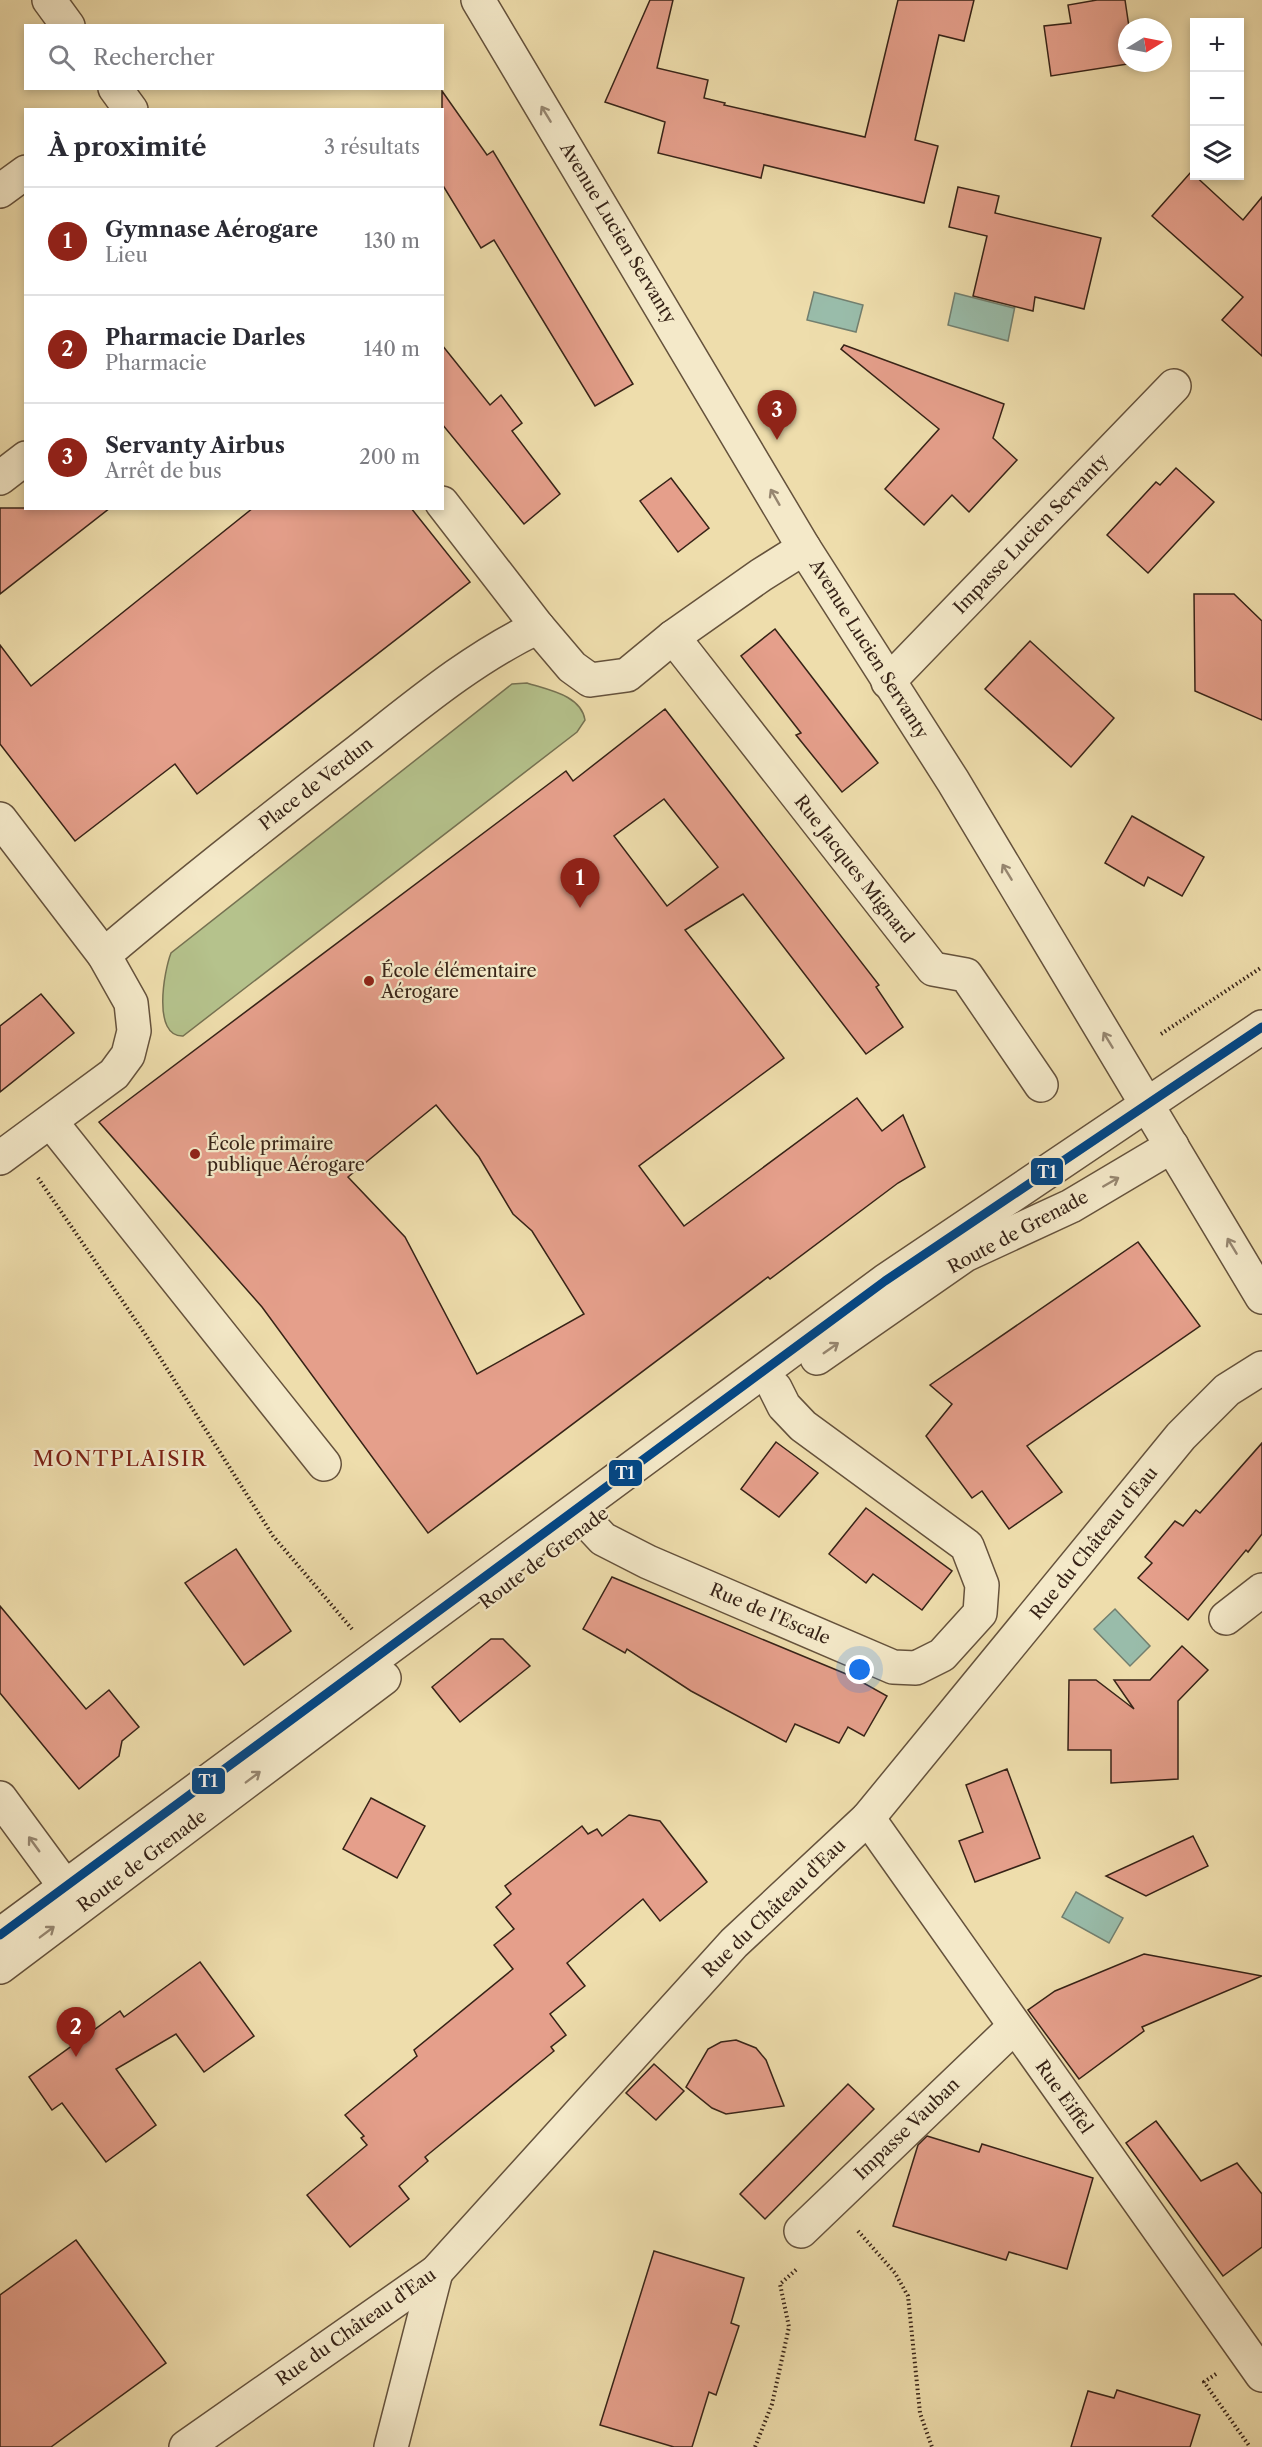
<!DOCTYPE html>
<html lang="fr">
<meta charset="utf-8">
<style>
body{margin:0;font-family:"Libre Caslon Text",serif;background:#f7f7f7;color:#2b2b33}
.controls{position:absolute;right:18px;top:18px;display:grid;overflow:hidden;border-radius:0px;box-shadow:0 3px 9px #0003}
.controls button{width:54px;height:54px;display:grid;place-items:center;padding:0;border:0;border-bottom:2px solid #e1e1e2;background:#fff;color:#2b2b33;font:30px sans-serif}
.compass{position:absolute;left:1118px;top:18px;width:54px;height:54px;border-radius:50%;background:#fff;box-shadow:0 3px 9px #0003;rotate:80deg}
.you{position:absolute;left:860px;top:1670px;width:21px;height:21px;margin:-15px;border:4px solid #fff;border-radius:50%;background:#1a73e8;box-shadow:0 0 0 9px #1a73e833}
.badge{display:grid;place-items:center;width:39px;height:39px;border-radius:50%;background:#8f2418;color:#fff;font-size:20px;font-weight:700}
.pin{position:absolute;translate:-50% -50px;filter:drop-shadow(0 2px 3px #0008)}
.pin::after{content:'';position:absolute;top:32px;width:21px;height:18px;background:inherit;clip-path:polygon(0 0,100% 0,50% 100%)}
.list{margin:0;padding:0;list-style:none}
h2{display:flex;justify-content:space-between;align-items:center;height:78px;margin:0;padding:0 24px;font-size:26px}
h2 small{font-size:20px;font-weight:400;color:#7c7c81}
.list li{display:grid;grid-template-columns:39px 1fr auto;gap:18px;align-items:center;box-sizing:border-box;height:108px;padding:0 24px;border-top:2px solid #e1e1e2}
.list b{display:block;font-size:22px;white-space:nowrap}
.list p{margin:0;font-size:20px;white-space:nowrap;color:#7c7c81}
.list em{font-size:20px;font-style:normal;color:#7c7c81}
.icon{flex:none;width:33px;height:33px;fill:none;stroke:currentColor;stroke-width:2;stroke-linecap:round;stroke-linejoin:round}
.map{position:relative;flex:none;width:1262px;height:2447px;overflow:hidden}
.search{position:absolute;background:#fff;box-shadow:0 3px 9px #0003;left:24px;top:24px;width:420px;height:66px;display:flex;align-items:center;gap:15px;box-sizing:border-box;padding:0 21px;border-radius:0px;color:#7c7c81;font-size:22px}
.panel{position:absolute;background:#fff;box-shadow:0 3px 9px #0003;left:24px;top:108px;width:420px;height:402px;border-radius:0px}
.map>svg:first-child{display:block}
.green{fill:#b5c28c;stroke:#767252;stroke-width:1.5}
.water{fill:#99bcaa;stroke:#727f6f;stroke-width:1.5}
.building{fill:#e59f8b;stroke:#372317;stroke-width:1.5;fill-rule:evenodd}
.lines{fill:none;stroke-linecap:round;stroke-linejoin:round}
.minor-casing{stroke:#65523c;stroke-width:36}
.path{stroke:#372317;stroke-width:4;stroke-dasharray:1.5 3;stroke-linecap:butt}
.minor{stroke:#f4e9c9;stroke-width:33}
.tram-1-casing{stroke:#f4e9c9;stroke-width:14}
.tram-1{stroke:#004687;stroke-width:9}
.oneway{stroke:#968670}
.poi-dot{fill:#8f2418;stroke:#f4e9c9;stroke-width:2}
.labels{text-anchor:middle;stroke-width:4.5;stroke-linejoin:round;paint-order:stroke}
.street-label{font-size:18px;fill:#372317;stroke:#f4e9c9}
.poi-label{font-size:18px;fill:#372317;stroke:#f4e9c9;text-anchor:start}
.quarter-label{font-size:21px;letter-spacing:1.5px;fill:#7a1f14;stroke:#f4e9c9}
.line-badge{stroke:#f4e9c9;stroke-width:2}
.badge-label{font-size:16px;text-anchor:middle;font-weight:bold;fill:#fff}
</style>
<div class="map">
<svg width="1262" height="2447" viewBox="0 0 1262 2447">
<rect width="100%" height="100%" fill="#eeddac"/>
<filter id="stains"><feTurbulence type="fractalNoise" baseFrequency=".00333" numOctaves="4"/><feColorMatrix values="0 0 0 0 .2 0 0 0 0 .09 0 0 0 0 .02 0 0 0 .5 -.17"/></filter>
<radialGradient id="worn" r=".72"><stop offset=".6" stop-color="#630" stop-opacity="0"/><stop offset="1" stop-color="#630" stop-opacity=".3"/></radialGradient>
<!-- green -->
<path class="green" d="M527 683C548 690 581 695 585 720L577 732 183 1036C152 1037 164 971 171 953L512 684Z"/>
<!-- water -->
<g class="water">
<polygon points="814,292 863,305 856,332 807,320"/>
<polygon points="955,293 1014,308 1015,306 1008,341 948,325"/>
<polygon points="1115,1609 1150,1646 1130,1666 1094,1629"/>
<polygon points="1076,1892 1123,1918 1109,1943 1062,1917"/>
</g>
<!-- building -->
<g class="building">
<polygon points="650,0 673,0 657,68 708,80 704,98 725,103 724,105 865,137 898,0 974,0 964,41 939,35 915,140 938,146 924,203 764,165 761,178 658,153 665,122 605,102"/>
<polygon points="1097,0 1125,0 1129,27 1127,27 1127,63 1134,63 1051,76 1044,26 1071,23 1068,5"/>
<polygon points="442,91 487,155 493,151 633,384 595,406 494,240 481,248 442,184"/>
<polygon points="1191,172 1243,220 1262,197 1262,356 1222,320 1243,297 1152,216"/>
<polygon points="958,187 999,196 995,213 1101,238 1084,309 1035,297 1033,311 973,296 987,236 949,227"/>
<polygon points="442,345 490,405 501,395 522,423 512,431 560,494 524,524 442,424"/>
<polygon points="844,345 1004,404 993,438 1017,460 969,512 952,495 924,525 885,489 939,429 841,349"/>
<polygon points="1176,468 1214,502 1148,573 1107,535 1156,482 1160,485"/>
<polygon points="671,478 709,528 678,552 640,501"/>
<polygon points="0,508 110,508 0,594"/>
<polygon points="253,508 411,508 470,582 197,794 175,764 75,841 0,744 0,645 31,686"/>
<polygon points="1194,594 1234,594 1262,621 1262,720 1195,691"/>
<polygon points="775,629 878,763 842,792 796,735 801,733 741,656"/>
<polygon points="1030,641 1114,718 1071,767 985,689"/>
<path d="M665 709 879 985 876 987 903 1027 866 1054 743 894 685 930 784 1058 639 1166 684 1226 857 1098 882 1131 903 1115 925 1167 898 1183 770 1279 768 1277 428 1533 262 1307 99 1122 566 771 573 781ZM664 799 718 867 667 906 614 836ZM436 1105 479 1157 513 1214 532 1231 584 1314 477 1374 405 1237 348 1177Z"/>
<polygon points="1132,816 1204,857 1182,896 1148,877 1144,886 1105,863"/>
<polygon points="41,994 74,1033 0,1092 0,1026"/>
<polygon points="1138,1242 1200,1326 1027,1446 1062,1492 1009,1529 982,1491 972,1498 926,1436 952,1404 930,1385"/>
<polygon points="776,1442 818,1473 779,1517 741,1489"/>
<polygon points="1262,1443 1262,1534 1248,1552 1246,1550 1188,1620 1138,1578 1152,1563 1145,1557 1175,1521 1183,1526 1196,1510 1200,1513"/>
<polygon points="866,1508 952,1571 922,1610 873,1574 866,1583 829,1554"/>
<polygon points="236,1549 291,1631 244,1665 185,1583"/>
<polygon points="612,1577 851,1676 887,1696 864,1736 848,1727 839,1743 795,1724 786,1742 691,1691 627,1649 625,1653 583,1629"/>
<polygon points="0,1606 86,1709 109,1690 139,1727 122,1741 119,1756 79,1789 0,1693"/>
<polygon points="491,1639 503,1639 530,1666 460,1722 432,1687"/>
<polygon points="1182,1646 1208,1670 1178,1701 1178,1779 1111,1783 1111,1750 1068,1750 1069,1680 1096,1680 1134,1709 1114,1680 1150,1680"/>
<polygon points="1007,1769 1040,1858 975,1882 959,1841 983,1832 966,1785"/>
<polygon points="371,1798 425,1826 397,1878 343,1849"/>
<polygon points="629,1815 660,1821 707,1882 660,1921 643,1899 567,1963 585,1986 550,2014 566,2035 551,2047 554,2051 425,2157 428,2161 399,2186 409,2199 350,2247 307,2195 367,2145 361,2138 364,2136 345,2115 417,2056 414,2050 513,1969 494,1945 514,1929 496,1907 511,1894 505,1886 582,1826 588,1834 597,1829 602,1836"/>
<polygon points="1193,1836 1208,1866 1146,1896 1106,1876"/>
<polygon points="1144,1954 1262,1976 1142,2027 1144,2031 1079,2079 1028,2010 1055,1991"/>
<polygon points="200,1962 254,2036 204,2072 176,2034 116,2069 156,2125 106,2162 62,2103 52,2110 29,2077 120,2011 124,2017"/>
<polygon points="736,2040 756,2048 766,2060 784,2106 726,2114 712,2108 686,2087 708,2049 721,2042"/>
<polygon points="654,2064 684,2091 656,2120 626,2093"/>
<polygon points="848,2084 874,2109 765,2219 740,2194"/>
<polygon points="1156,2121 1201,2181 1237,2163 1262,2194 1262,2247 1223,2276 1126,2143"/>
<polygon points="927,2136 979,2152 982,2144 1093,2178 1067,2269 1009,2252 1006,2260 893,2226 918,2145"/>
<polygon points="76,2240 166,2363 51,2447 0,2447 0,2295"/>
<polygon points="654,2251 744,2278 731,2323 739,2326 716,2395 709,2392 692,2447 674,2447 600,2425"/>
<polygon points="1117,2390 1200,2415 1190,2447 1071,2447 1088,2391 1114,2398"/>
</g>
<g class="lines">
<defs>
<g id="minor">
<polyline points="49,0 68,26"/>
<polyline points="478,0 804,548 953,781 1262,1297"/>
<polyline points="115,88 131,110"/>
<polyline points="0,191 26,172"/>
<polyline points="0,478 26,458"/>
<polyline points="442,503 538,627 572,667 590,680 627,675 673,637 761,575 804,548"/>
<polyline points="673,637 933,969 966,975 1041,1085"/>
<polyline points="888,682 1174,386"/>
<polyline points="0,819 104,955 131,1003 134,1031 128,1055 114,1074 0,1158"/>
<path d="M104 955C185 886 268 821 352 756 411 710 470 659 538 627"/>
<polyline points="51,1122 324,1464"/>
<polyline points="817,1358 965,1255 1071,1206 1172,1146"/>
<polyline points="589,1524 603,1539 648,1562 893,1667 916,1668 942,1655 980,1613 982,1585 967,1546 803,1426 784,1406 775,1388"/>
<polyline points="1226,1618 1262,1590"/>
<polyline points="0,1798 78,1904"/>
<polyline points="868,1818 1262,2375"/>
<polyline points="0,1935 885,1281 1262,1027"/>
<polyline points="0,1967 384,1678"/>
<polyline points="801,2231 1014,2027"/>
<polyline points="186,2447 436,2272 734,1943 868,1818 1181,1436 1227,1390 1262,1368"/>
<polyline points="391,2447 436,2272"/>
</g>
</defs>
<!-- minor casing -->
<use href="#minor" class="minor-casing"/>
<!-- path -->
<g class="path">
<polyline points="1161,1034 1262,967"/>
<polyline points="38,1178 145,1334 273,1536 352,1629"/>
<polyline points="858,2231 895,2273 908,2296 920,2413 932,2447"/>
<polyline points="1216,2374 1204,2382 1250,2447"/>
<polyline points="755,2447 772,2404 789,2327 780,2284 798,2268"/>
</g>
<!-- minor -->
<use href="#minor" class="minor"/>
<defs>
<polyline id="tram-1" points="0,1935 885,1281 1262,1027"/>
</defs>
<!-- tram-1 casing -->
<use href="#tram-1" class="tram-1-casing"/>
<!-- tram-1 -->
<use href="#tram-1" class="tram-1"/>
</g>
<!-- one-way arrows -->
<defs><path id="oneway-shaft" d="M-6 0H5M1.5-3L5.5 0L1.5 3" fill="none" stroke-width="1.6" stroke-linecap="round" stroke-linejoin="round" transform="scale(1.5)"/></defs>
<g class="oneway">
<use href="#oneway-shaft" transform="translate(546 114) rotate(-121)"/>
<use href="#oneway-shaft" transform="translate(775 497) rotate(-120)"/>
<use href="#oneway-shaft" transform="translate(1007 872) rotate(-121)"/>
<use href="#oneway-shaft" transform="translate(1108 1040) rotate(-121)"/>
<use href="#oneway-shaft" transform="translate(1111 1182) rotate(-30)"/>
<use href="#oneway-shaft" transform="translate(1232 1246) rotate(-121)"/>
<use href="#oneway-shaft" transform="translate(831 1348) rotate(-35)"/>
<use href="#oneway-shaft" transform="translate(253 1777) rotate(-37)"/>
<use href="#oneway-shaft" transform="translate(34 1844) rotate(-126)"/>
<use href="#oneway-shaft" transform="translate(47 1932) rotate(-37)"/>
</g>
<!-- markers -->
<g class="poi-dot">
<circle cx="369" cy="981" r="6"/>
<circle cx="195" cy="1154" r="6"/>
</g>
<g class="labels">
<!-- street labels -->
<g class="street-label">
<text transform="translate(618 233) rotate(59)" y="6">Avenue Lucien Servanty</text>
<text transform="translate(1031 534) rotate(-46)" y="6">Impasse Lucien Servanty</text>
<text transform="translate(869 649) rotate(58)" y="6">Avenue Lucien Servanty</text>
<text transform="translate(316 784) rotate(-38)" y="6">Place de Verdun</text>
<text transform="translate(854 869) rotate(52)" y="6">Rue Jacques Mignard</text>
<text transform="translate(1018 1232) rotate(-28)" y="6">Route de Grenade</text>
<text transform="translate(1094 1543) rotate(-51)" y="6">Rue du Château d'Eau</text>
<text transform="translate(544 1558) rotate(-37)" y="6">Route de Grenade</text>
<text transform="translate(770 1614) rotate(23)" y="6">Rue de l'Escale</text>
<text transform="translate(142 1861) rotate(-37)" y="6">Route de Grenade</text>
<text transform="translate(774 1908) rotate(-44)" y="6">Rue du Château d'Eau</text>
<text transform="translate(1064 2097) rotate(55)" y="6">Rue Eiffel</text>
<text transform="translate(907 2129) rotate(-44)" y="6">Impasse Vauban</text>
<text transform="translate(356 2327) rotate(-35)" y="6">Rue du Château d'Eau</text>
</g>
<!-- poi labels -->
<g class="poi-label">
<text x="381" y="977">École élémentaire<tspan x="381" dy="21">Aérogare</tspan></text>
<text x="207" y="1150">École primaire<tspan x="207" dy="21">publique Aérogare</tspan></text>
</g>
<!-- quarter labels -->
<g class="quarter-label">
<text x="120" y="1466">MONTPLAISIR</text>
</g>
</g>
<g class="line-badge">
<rect x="1030" y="1157" width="34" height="29" rx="6" fill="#004687"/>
<rect x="608" y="1459" width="35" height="28" rx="6" fill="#004687"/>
<rect x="191" y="1767" width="35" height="28" rx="6" fill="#004687"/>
</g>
<g class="badge-label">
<text x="1047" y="1178">T1</text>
<text x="625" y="1479">T1</text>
<text x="208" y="1787">T1</text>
</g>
<rect width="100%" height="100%" filter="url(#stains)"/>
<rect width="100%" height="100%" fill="url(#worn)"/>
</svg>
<div class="controls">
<button>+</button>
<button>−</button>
<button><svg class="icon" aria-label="layers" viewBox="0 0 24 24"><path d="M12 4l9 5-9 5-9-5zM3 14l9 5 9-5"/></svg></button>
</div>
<svg class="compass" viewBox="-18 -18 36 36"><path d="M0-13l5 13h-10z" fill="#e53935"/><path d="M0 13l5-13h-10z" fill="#7c7c81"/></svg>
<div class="you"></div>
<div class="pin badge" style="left:580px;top:908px">1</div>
<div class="pin badge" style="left:76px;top:2057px">2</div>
<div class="pin badge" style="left:777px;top:440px">3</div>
<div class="search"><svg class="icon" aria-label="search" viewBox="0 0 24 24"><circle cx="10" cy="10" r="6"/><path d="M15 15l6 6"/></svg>Rechercher</div>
<section class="panel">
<h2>À proximité<small>3 résultats</small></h2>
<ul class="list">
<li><span class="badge">1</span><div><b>Gymnase Aérogare</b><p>Lieu</p></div><em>130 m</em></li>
<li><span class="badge">2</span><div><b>Pharmacie Darles</b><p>Pharmacie</p></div><em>140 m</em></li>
<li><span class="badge">3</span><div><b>Servanty Airbus</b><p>Arrêt de bus</p></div><em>200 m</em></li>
</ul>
</section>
</div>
